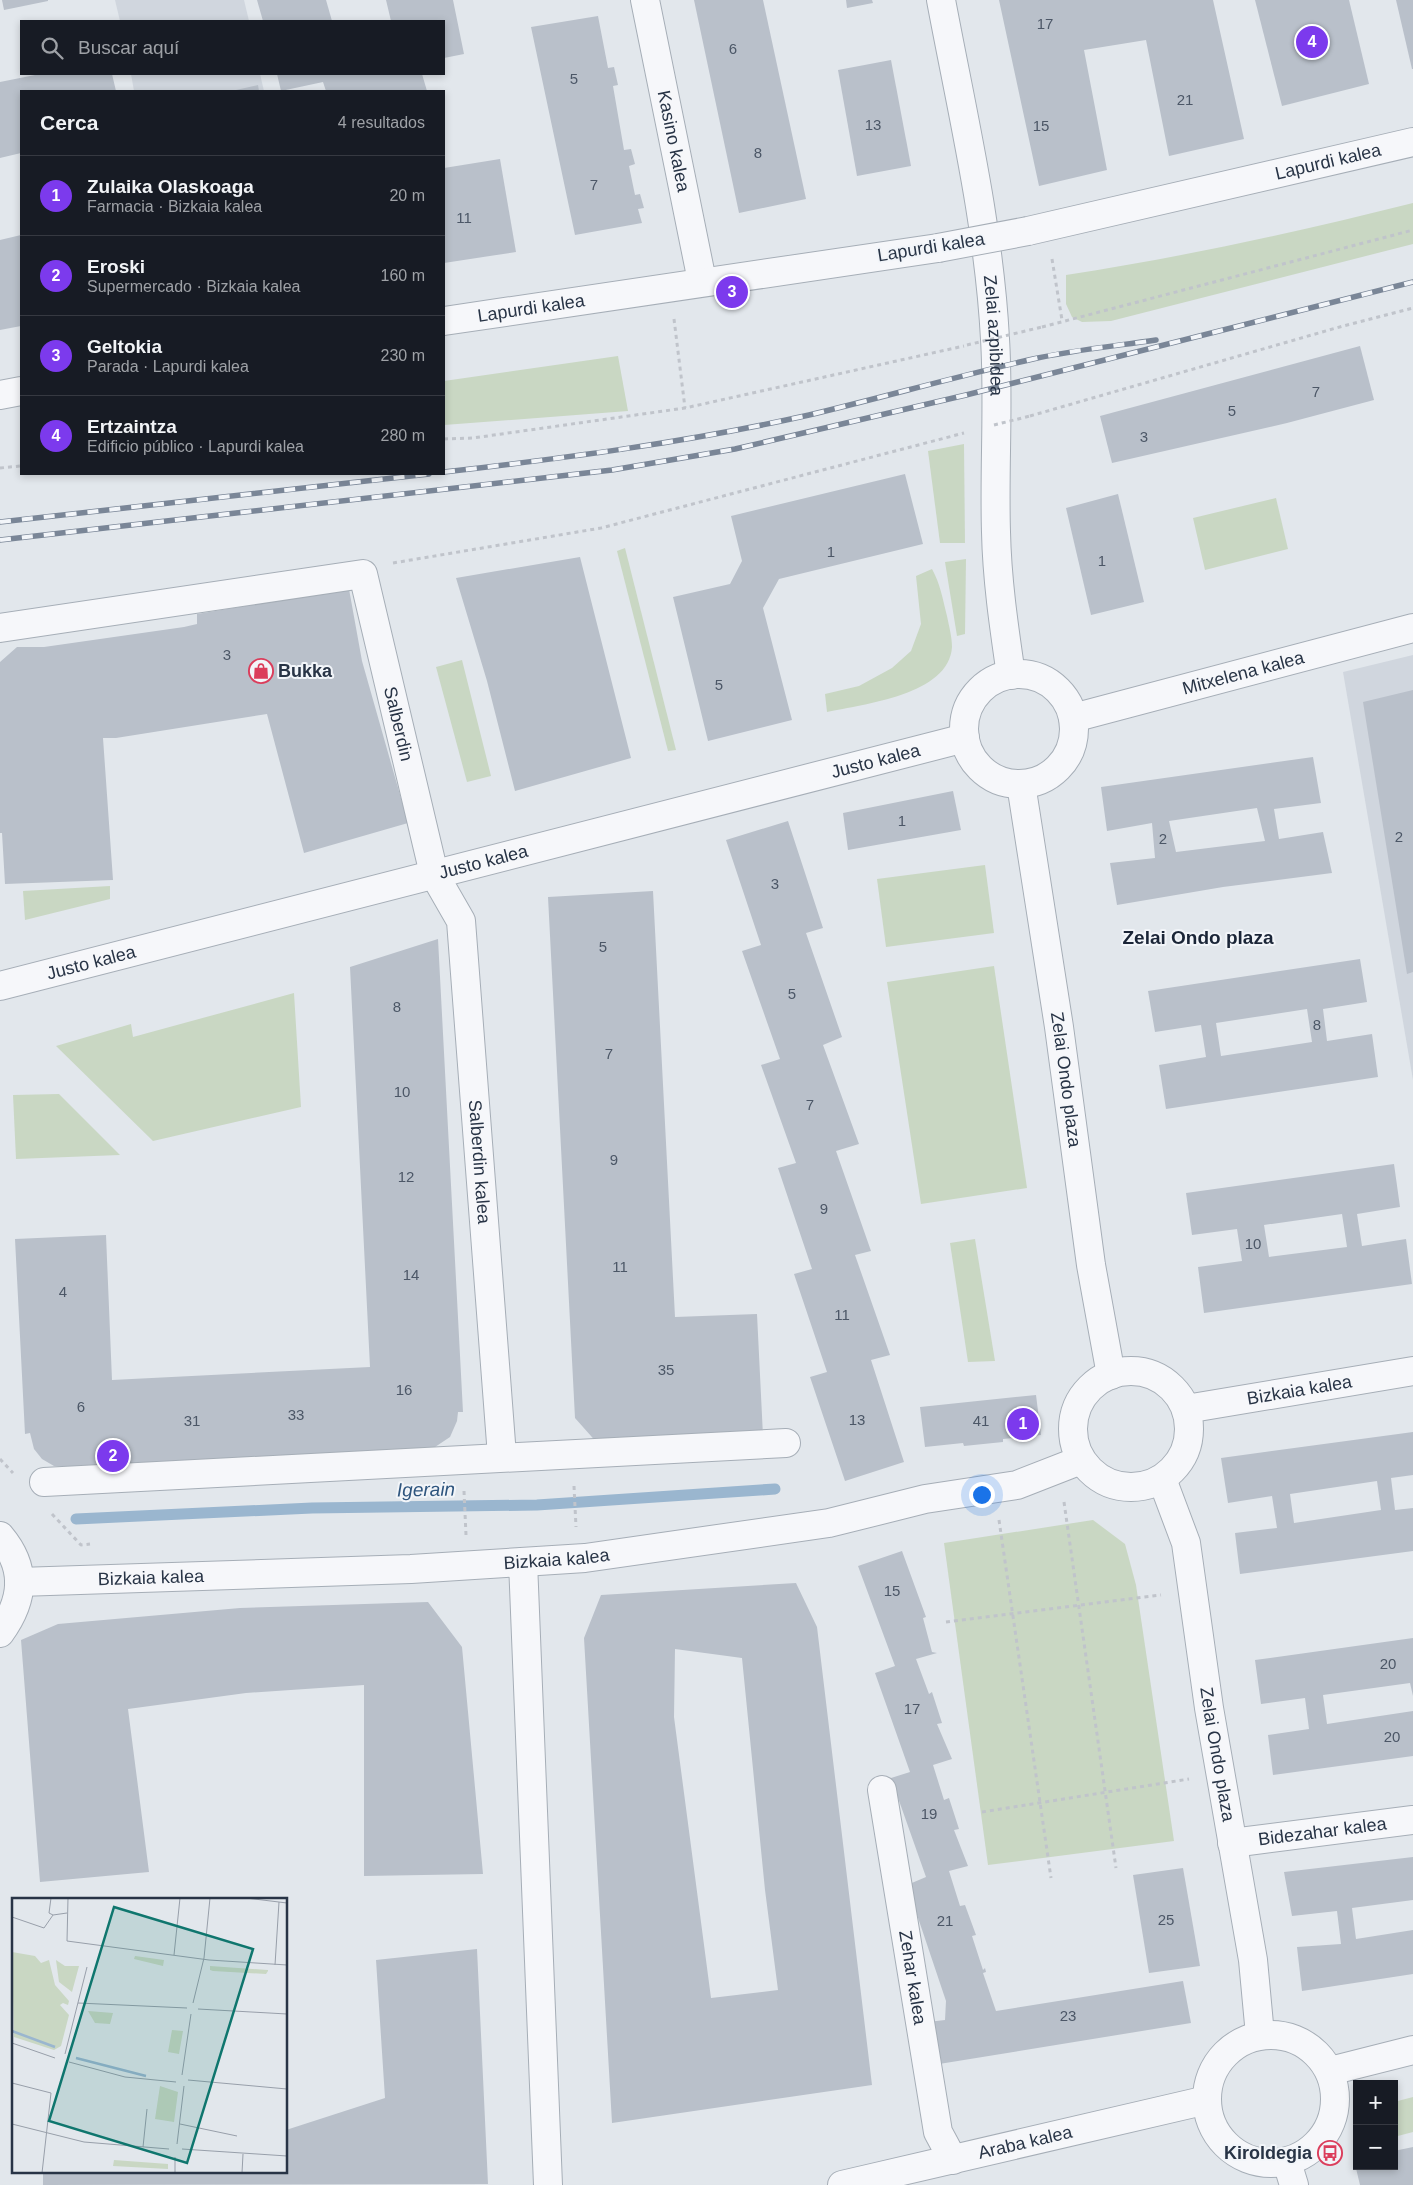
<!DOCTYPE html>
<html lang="es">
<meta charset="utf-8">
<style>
body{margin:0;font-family:Helvetica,sans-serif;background:#20242c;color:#f1f3f6}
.controls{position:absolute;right:15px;bottom:15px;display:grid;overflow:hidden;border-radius:0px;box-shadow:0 2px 8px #0003}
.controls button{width:45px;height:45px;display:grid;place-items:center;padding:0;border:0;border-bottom:1px solid #363941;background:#171b24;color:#f1f3f6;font:25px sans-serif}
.you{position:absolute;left:981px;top:1494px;width:18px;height:18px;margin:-12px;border:4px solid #fff;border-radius:50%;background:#1a73e8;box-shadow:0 0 0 8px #1a73e833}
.badge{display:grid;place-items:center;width:32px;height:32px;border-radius:50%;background:#7c3aed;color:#fff;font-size:16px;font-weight:700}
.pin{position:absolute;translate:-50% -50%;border:2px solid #fff;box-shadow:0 1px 5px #0006}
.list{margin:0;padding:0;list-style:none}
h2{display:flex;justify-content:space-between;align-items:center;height:65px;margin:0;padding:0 20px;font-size:21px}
h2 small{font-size:16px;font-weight:400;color:#9ea1a6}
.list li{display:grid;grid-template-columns:32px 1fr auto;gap:15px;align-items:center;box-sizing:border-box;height:80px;padding:0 20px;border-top:1px solid #363941}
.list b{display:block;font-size:19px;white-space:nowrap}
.list p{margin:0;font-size:16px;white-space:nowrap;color:#9ea1a6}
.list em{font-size:16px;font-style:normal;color:#9ea1a6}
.icon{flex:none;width:28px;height:28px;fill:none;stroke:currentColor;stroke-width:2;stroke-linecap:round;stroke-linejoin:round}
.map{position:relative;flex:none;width:1413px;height:2185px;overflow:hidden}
.search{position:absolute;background:#171b24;box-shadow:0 2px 8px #0003;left:20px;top:20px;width:425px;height:55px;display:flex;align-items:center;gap:12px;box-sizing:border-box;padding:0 18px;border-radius:0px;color:#9ea1a6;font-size:19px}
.panel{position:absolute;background:#171b24;box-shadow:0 2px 8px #0003;left:20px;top:90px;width:425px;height:385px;border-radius:0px}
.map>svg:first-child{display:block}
.built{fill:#d0d6de}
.green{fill:#c9d7c3}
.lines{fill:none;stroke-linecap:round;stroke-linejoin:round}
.stream{stroke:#9ab6cf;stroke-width:11}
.building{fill:#b9c0ca;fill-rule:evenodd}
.pedestrian-casing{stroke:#a6aeb7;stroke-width:30}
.minor-casing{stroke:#a6aeb7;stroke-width:30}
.path{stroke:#c0c4cb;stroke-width:3;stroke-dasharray:4 4;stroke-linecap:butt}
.pedestrian{stroke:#f6f7fa;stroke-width:28}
.minor{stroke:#f6f7fa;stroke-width:28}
.rail-casing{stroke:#7a8697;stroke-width:5.5}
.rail{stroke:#f2f5f9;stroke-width:4;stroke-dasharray:11;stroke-linecap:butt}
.minor-bridge-casing{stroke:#a6aeb7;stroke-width:30;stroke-linecap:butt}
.path-bridge{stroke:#c0c4cb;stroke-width:3;stroke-dasharray:4 4;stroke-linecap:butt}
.minor-bridge{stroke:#f6f7fa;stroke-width:28}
.labels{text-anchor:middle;stroke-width:4;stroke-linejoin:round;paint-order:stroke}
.number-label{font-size:15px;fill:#4c5767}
.street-label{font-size:18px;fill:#283446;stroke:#f2f5f9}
.poi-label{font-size:18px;font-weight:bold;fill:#283446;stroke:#f2f5f9;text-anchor:start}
.neighbourhood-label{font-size:19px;font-weight:bold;fill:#1a2537;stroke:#f2f5f9}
.water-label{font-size:19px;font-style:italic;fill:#2e557e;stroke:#f2f5f9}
.inset-river{fill:none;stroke:#9ab6cf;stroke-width:2.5}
.inset-road{fill:none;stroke:#989faa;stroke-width:1}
.view{fill:#0f766e;fill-opacity:0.15;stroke:#0f766e;stroke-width:2.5}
.inset-edge{fill:none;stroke:#283446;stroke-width:2.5}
</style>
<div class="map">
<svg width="1413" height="2185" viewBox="0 0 1413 2185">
<rect width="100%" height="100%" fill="#e2e7ec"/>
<!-- built -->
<g class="built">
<polygon points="115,0 244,0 249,21 120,21"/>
<polygon points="131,74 260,74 264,91 134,91"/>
<polygon points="1413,655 1413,1080 1343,672"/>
</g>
<!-- green -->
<g class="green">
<path d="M1413 203V244L1111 321 1082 322 1072 317 1066 304V275C1183 257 1298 232 1413 203Z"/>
<polygon points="618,356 628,411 444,425 444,381"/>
<polygon points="964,444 965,543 940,543 928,451"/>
<polygon points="1276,498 1288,549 1205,570 1193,518"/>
<polygon points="625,548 676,750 668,751 617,551"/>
<polygon points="966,559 965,634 957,636 945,562"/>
<path d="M932 569C940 583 943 600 947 616 949 626 952 637 952 647 949 695 864 704 827 712L825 694 859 686 892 668 911 651 921 624 916 576Z"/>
<polygon points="462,660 491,776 467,782 436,667"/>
<polygon points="985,865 994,933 886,947 877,879"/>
<polygon points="110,886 110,899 25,920 23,891"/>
<polygon points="994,966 1027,1188 921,1204 887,982"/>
<polygon points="294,993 301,1107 153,1141 56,1046 131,1024 133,1037"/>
<polygon points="59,1094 120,1155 16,1159 13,1095"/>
<polygon points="975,1239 995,1361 968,1362 950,1243"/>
<polygon points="1093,1520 1125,1544 1136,1585 1174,1841 988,1865 944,1543"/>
<polygon points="1413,2097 1413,2132 1394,2137 1394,2102"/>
</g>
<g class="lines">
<!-- stream -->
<polyline class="stream" points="76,1519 312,1508 537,1505 775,1489"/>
</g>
<!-- building -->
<g class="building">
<polygon points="2,0 48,0 48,1 4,10"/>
<polygon points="257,0 326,0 332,21 263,21"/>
<polygon points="386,0 453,0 464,54 444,58 444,21 391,21"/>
<polygon points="694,0 763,0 806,199 739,213"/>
<polygon points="846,0 872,0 873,3 847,8"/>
<polygon points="999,0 1213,0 1244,139 1169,156 1146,40 1084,50 1107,170 1039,186"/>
<polygon points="1255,0 1349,0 1369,84 1282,106"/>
<polygon points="1396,0 1413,0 1413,69 1412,69"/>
<polygon points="598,16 608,68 614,67 618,85 613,86 624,150 631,149 635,164 629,166 635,195 640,194 644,208 638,209 642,223 575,235 531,27"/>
<polygon points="891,60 911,166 857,176 838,70"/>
<polygon points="40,74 112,74 116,91 21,91 21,153 0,158 0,82"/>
<polygon points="277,74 422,74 427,91 326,91 323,82 281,91"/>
<polygon points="258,85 259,91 236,91 236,90"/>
<polygon points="500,159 516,252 444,263 444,168"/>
<polygon points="21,235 21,326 0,330 0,240"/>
<polygon points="1360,346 1374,400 1287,423 1112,463 1100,416"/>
<polygon points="905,474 923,544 779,579 763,608 792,720 708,741 673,597 730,584 742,561 731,516"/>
<polygon points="1118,494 1144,602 1091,615 1066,508"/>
<polygon points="580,557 631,758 515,791 487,681 456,578"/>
<polygon points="349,589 362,661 408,823 304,853 267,714 116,738 103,738 113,880 5,884 2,833 0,833 0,662 17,647 44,647 184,627 197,624 197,614"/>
<polygon points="1413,690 1413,972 1407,974 1363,702"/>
<path d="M1313 757 1321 803 1274 809 1279 839 1323 832 1332 873 1223 887 1117 905 1110 863 1155 858 1152 823 1107 831 1101 787ZM1257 808 1265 841 1176 852 1169 821Z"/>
<polygon points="953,791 961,830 848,850 843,813"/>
<polygon points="788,821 823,928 806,933 842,1037 823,1045 859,1144 836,1151 871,1251 855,1255 890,1355 871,1360 904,1462 845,1481 810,1377 827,1372 794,1274 812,1269 778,1168 796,1163 761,1065 780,1059 742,951 761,945 726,840"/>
<polygon points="653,891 675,1317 757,1314 763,1436 599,1445 575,1418 548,897"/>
<polygon points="438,939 463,1412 458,1412 457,1421 450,1437 435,1447 424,1449 67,1467 54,1466 42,1459 34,1449 30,1433 25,1434 15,1239 106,1235 112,1380 370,1367 350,967"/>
<path d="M1360 959 1367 1002 1323 1009 1327 1041 1372 1034 1378 1077 1166 1109 1159 1065 1206 1057 1201 1025 1155 1032 1148 991ZM1307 1009 1312 1042 1221 1056 1216 1023Z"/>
<path d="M1394 1164 1400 1207 1357 1214 1362 1246 1406 1239 1412 1284 1204 1313 1198 1267 1242 1261 1237 1229 1192 1235 1186 1193ZM1342 1214 1347 1247 1269 1257 1264 1225Z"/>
<polygon points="1036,1395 1041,1435 1003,1439 1003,1442 964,1446 963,1443 925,1447 920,1407"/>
<path d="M1413 1432V1475L1391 1478 1395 1510 1413 1508V1551L1240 1574 1235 1533 1277 1528 1272 1496 1228 1503 1221 1458ZM1377 1481 1381 1510 1294 1523 1290 1494Z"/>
<polygon points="902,1551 926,1617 923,1618 932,1652 937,1653 916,1659 929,1694 932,1692 942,1723 937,1724 952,1759 933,1765 944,1800 949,1798 959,1829 954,1830 968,1866 949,1871 960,1906 965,1905 976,1935 972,1936 983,1970 985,1968 986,1972 983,1973 996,2011 1183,1981 1191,2023 933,2065 928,2022 945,2020 946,2001 907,1885 926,1877 891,1778 910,1772 875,1673 895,1666 858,1566"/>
<path d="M796 1583 817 1627 872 2085 612 2123 584 1638 601 1595ZM675 1649 742 1658 765 1890 778 1990 711 1998 674 1717Z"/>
<polygon points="428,1602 462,1647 483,1874 364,1876 364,1685 246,1693 128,1709 149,1872 40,1882 21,1640 58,1624 240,1608"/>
<polygon points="1413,1638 1413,1696 1410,1683 1323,1695 1327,1724 1413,1711 1413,1756 1273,1775 1268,1735 1309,1729 1305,1698 1261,1704 1255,1660"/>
<polygon points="1413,1857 1413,1900 1352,1908 1356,1939 1413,1930 1413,1974 1302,1991 1297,1947 1341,1944 1337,1911 1292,1916 1284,1872"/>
<polygon points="1183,1868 1200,1966 1149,1973 1133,1875"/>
<polygon points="477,1949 488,2184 43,2185 43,2171 286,2171 286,2130 385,2098 376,1960"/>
<polygon points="1413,2147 1413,2185 1360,2185 1354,2160 1357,2159 1357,2166 1394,2166 1394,2151"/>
</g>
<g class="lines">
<defs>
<g id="pedestrian">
<path id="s1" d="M0 628 363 574 434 874 461 921 502 1456"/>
<polyline points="44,1482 786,1443"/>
<polyline points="523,1562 548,2185"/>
</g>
<g id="minor">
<path id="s2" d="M645 0 702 281"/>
<path id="s3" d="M941 0C962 112 989 225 995 339 999 403 994 468 996 532 997 580 1004 627 1011 675"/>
<path id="s4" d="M1028 231 1413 142"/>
<path id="s5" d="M444 321 938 248"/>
<polyline points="0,395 21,391"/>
<circle cx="1019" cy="729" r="55"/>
<path id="s6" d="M1073 718 1413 628"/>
<path id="s7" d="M1021 784 1059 1027 1091 1265 1111 1375"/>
<path id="s8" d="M0 986 965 738"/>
<circle cx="1131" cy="1429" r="58"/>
<path id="s9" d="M1186 1409 1413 1371"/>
<path id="s10" d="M1162 1479 1186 1543 1209 1708 1253 1960 1260 2035"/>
<path d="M0 1536C27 1568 24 1600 0 1633"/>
<path id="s11" d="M19 1582 411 1569 585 1558 829 1523 925 1499 1017 1485 1081 1460"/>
<path id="s12" d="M882 1790 938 2132 953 2160"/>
<path id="s13" d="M1232 1843 1413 1820"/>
<circle cx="1271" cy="2099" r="64"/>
<polyline points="1330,2071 1413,2050"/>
<polyline points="1287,2162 1294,2185"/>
<path id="s14" d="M842 2185 1207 2100"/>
</g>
</defs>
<!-- pedestrian casing -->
<use href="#pedestrian" class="pedestrian-casing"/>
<!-- minor casing -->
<use href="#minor" class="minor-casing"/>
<!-- path -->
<g class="path">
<polyline points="1052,259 1062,320"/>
<polyline points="674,319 685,408"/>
<polyline points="1042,327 1413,230"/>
<polyline points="1030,416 1343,326 1413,308"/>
<polyline points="444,439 473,438 685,408 964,346"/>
<polyline points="0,468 21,466"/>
<polyline points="393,563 601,528 964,433"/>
<polyline points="0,1459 13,1473"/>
<polyline points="574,1486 576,1527"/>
<polyline points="464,1491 466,1535"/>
<polyline points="1064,1502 1116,1868"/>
<polyline points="52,1514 81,1545 90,1544"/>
<polyline points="999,1520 1051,1878"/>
<polyline points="946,1622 1161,1595"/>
<polyline points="982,1812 1189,1779"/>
<polyline points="1303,2043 1315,2041"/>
</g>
<!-- pedestrian -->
<use href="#pedestrian" class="pedestrian"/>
<!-- minor -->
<use href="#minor" class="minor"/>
<defs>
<g id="rail">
<path d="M444 472C566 458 689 442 809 415 884 397 958 376 1033 359 1073 350 1115 346 1156 340"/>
<polyline points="0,522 429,474"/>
<polyline points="0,540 612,470 735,449 966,395 1413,282"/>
</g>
</defs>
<!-- rail casing -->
<use href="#rail" class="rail-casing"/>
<!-- rail -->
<use href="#rail" class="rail"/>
<defs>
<polyline id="minor-bridge" points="938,248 1028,231"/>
</defs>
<!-- minor-bridge casing -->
<use href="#minor-bridge" class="minor-bridge-casing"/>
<!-- path-bridge -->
<g class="path-bridge">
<polyline points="967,345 1042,327"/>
<polyline points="994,425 1030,416"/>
</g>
<!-- minor-bridge -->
<use href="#minor-bridge" class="minor-bridge"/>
</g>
<!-- icons -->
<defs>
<symbol id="shop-ring" viewBox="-11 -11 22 22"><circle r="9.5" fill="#f2f5f9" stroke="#db3d5b" stroke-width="1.5"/><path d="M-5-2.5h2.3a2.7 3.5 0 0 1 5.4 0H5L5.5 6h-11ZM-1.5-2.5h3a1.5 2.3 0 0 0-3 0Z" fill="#db3d5b"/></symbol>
<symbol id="bus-ring" viewBox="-11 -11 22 22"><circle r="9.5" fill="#f2f5f9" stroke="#db3d5b" stroke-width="1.5"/><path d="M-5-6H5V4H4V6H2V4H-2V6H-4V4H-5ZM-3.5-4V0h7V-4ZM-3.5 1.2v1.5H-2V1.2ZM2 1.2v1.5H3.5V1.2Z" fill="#db3d5b"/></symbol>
</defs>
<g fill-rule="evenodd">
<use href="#shop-ring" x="247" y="657" width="28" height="28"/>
<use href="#bus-ring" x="1316" y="2139" width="28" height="28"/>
</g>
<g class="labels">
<!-- number labels -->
<g class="number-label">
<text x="1045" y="29">17</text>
<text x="733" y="54">6</text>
<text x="574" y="84">5</text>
<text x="1185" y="105">21</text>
<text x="873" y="130">13</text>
<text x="1041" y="131">15</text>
<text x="758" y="158">8</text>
<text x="594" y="190">7</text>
<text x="464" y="223">11</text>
<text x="1316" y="397">7</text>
<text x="1232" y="416">5</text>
<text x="1144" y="442">3</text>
<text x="831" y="557">1</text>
<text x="1102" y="566">1</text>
<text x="227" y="660">3</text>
<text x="719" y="690">5</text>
<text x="902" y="826">1</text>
<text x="1399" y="842">2</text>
<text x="1163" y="844">2</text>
<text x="775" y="889">3</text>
<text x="603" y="952">5</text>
<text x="792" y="999">5</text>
<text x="397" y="1012">8</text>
<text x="1317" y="1030">8</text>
<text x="609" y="1059">7</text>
<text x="402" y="1097">10</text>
<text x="810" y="1110">7</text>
<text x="614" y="1165">9</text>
<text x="406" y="1182">12</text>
<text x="824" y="1214">9</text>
<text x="1253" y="1249">10</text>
<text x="620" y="1272">11</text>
<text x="411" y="1280">14</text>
<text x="63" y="1297">4</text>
<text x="842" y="1320">11</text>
<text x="666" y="1375">35</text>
<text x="404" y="1395">16</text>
<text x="81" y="1412">6</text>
<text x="296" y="1420">33</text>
<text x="857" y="1425">13</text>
<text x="192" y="1426">31</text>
<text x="981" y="1426">41</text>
<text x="892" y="1596">15</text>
<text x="1388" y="1669">20</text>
<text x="912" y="1714">17</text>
<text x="1392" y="1742">20</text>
<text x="929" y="1819">19</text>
<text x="1166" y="1925">25</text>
<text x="945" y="1926">21</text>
<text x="1068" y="2021">23</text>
</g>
<!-- street labels -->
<g class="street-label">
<text dy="6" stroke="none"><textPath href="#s2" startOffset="144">Kasino kalea</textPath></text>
<text dy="6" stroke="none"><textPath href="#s4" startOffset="308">Lapurdi kalea</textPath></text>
<text transform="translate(931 247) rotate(-9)" y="6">Lapurdi kalea</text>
<text dy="6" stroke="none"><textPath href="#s5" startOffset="88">Lapurdi kalea</textPath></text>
<text dy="6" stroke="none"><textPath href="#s3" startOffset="340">Zelai azpibidea</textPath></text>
<text dy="6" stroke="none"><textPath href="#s6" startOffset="176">Mitxelena kalea</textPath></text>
<text dy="6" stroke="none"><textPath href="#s1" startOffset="521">Salberdin</textPath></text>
<text dy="6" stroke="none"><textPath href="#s8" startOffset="904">Justo kalea</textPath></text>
<text dy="6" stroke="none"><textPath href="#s8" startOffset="499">Justo kalea</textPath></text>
<text dy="6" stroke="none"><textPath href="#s8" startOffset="94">Justo kalea</textPath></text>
<text dy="6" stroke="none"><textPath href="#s7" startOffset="299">Zelai Ondo plaza</textPath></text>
<text dy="6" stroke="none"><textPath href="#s1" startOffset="971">Salberdin kalea</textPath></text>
<text dy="6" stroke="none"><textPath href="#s9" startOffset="115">Bizkaia kalea</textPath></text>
<text dy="6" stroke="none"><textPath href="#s11" startOffset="538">Bizkaia kalea</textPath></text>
<text dy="6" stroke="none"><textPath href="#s11" startOffset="132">Bizkaia kalea</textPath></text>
<text dy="6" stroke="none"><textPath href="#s10" startOffset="282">Zelai Ondo plaza</textPath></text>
<text dy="6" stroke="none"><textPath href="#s13" startOffset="91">Bidezahar kalea</textPath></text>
<text dy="6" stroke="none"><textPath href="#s12" startOffset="190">Zehar kalea</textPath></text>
<text dy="6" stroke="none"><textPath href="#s14" startOffset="188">Araba kalea</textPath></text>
</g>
<!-- poi labels -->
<g class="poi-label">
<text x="278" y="677">Bukka</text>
<text x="1312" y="2159" text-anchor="end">Kiroldegia</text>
</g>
<!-- neighbourhood labels -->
<g class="neighbourhood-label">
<text x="1198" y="944">Zelai Ondo plaza</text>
</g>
<!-- water labels -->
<g class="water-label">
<text transform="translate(426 1489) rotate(-1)" y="7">Igerain</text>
</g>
</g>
<!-- overview -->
<g transform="translate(12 1898)">
<rect width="275" height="275" fill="#e2e7ec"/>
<path d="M0 54 23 58 29 65 37 62 43 87 57 103 56 107 51 105 48 107 57 117 49 148 42 152 2 139ZM123 58 152 62 151 68 122 61ZM44 62 53 68H67L60 94 47 84ZM198 68 256 72V73L254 76 201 73 198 72ZM76 113 101 115 98 126 83 125ZM160 132 171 133 167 156 156 154ZM148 188 166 194 162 224 143 221ZM102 262 156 266V271L101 268Z" fill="#c9d7c3"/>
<path class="inset-river" d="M0 133 43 149M64 160 134 178"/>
<path class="inset-road" d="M39 0 37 15 41 17M56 0 55 43 197 62 275 67M234 0 275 5M0 19 32 30 41 17 55 15M162 57 168 0M263 67 267 4M66 105 175 110M181 105 192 60 198 0M186 111 275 116M0 145 43 160M53 156 75 69M57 164 113 179 164 184M170 177 179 116M176 182 275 191M0 185 39 195 30 275M0 226 72 244 157 251M168 226 225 238M165 246 172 188M131 249 135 211M170 251 275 258M163 275V259M230 275 231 256"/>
<path class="view" d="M102 9 241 51 175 265 37 223Z"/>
<rect width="275" height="275" class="inset-edge"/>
</g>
</svg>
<div class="controls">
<button>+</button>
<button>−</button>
</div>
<div class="you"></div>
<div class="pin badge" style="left:1023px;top:1424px">1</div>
<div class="pin badge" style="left:113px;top:1456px">2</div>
<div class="pin badge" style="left:732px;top:292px">3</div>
<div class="pin badge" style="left:1312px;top:42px">4</div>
<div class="search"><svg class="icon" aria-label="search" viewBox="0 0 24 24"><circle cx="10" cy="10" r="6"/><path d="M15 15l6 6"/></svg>Buscar aquí</div>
<section class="panel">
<h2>Cerca<small>4 resultados</small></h2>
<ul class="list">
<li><span class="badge">1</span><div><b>Zulaika Olaskoaga</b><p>Farmacia · Bizkaia kalea</p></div><em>20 m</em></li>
<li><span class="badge">2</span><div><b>Eroski</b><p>Supermercado · Bizkaia kalea</p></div><em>160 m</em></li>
<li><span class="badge">3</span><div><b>Geltokia</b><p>Parada · Lapurdi kalea</p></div><em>230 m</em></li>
<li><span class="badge">4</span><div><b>Ertzaintza</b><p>Edificio público · Lapurdi kalea</p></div><em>280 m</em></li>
</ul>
</section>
</div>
